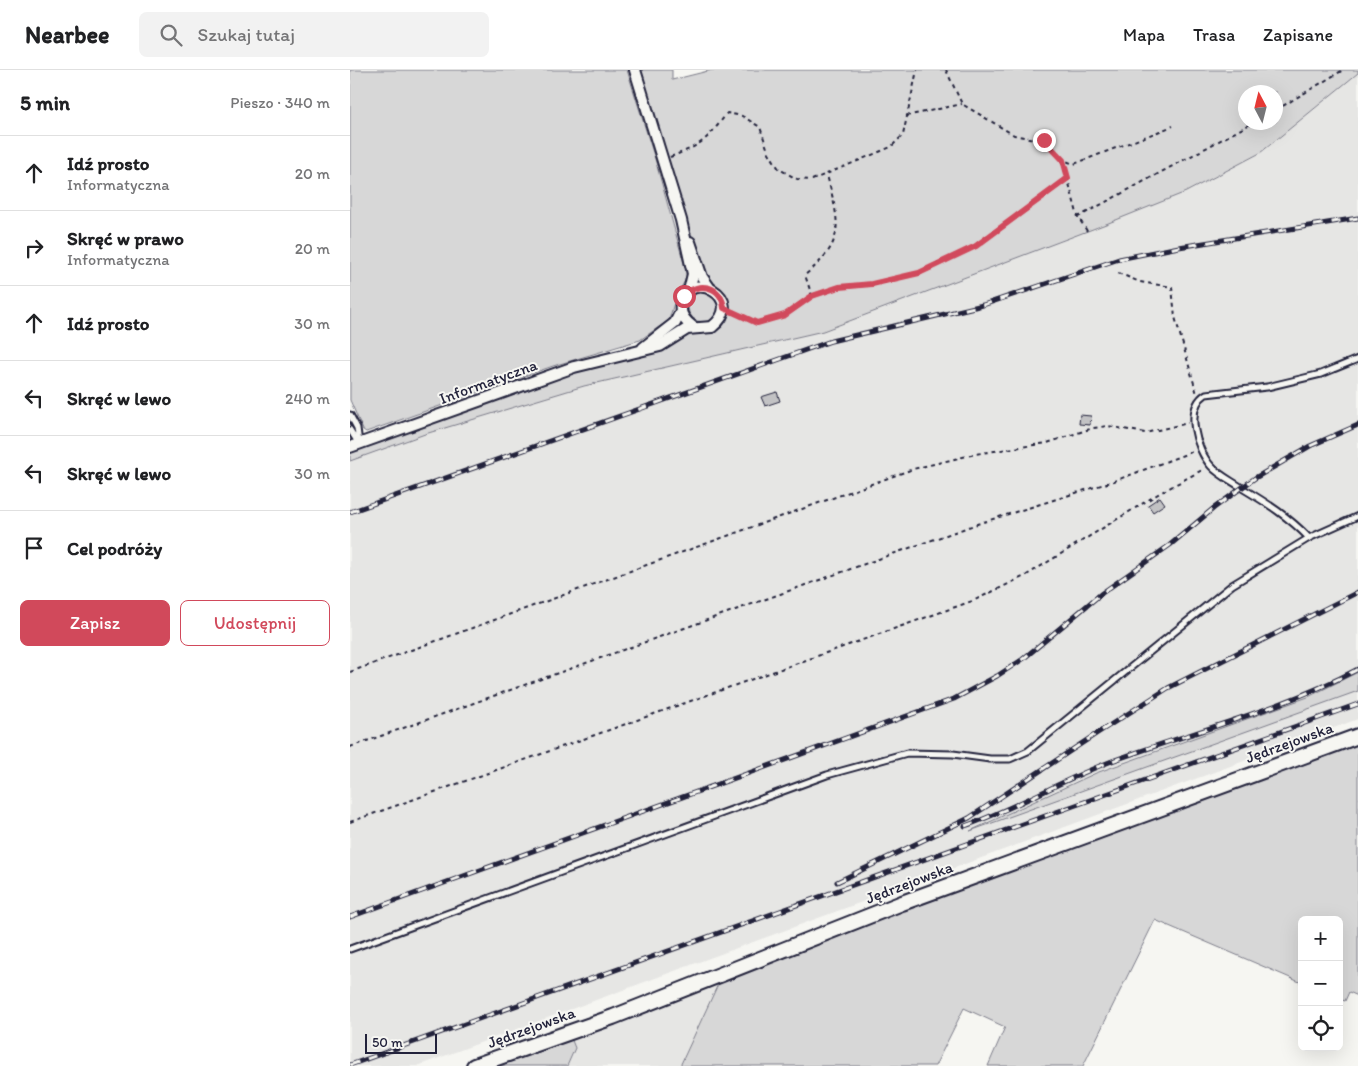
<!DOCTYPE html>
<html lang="pl">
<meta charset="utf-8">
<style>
body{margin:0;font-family:Itim,sans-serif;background:#f2f2f2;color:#202124}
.controls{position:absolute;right:15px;bottom:15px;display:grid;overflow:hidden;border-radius:8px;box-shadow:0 5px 20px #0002}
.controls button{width:45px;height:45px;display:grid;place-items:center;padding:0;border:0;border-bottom:1px solid #e0e0e0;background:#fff;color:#202124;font:25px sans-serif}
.compass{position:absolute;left:888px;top:15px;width:45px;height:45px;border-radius:50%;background:#fff;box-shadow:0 5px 20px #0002;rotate:353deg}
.scale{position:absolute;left:15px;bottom:12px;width:72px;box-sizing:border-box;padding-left:5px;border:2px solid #22223b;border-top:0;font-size:14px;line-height:18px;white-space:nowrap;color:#22223b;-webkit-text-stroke:4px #f6f6f2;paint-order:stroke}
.stop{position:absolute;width:15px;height:15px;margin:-11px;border:4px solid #d1495b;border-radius:50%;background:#fff}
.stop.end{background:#d1495b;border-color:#fff;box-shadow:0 1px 5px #0008}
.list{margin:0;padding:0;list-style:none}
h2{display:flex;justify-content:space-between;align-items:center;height:65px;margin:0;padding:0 20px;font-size:21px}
h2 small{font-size:16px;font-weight:400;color:#757577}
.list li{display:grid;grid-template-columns:32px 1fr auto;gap:15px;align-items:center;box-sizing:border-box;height:75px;padding:0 20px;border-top:1px solid #e0e0e0}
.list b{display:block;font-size:19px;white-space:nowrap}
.list p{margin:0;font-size:16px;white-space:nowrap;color:#757577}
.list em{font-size:16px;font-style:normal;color:#757577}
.actions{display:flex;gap:10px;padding:15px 20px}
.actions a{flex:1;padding:11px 0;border:1px solid #d1495b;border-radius:8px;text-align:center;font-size:18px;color:#d1495b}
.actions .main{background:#d1495b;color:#fff}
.icon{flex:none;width:28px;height:28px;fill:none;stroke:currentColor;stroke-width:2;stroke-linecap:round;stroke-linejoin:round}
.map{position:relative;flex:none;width:1008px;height:996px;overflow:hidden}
header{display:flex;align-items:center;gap:30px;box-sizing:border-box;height:70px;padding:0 25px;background:#fff;border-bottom:1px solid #e0e0e0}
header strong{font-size:24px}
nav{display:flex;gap:28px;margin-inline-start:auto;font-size:18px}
.search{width:350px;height:45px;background:#f2f2f2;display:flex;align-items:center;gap:12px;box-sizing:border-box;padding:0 18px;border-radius:8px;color:#757577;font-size:19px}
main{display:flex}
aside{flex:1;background:#fff}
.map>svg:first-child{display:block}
.built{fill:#e6e6e4}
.green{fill:#d7d7d7;stroke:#7c7c89;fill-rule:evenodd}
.building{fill:#c2c2c4;stroke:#22223b}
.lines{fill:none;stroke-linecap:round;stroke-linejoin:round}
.lane-casing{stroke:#22223b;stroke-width:9}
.street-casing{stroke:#22223b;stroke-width:14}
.secondary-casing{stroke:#22223b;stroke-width:18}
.path{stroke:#22223b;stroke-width:2;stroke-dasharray:4 4;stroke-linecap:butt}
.lane{stroke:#f6f6f2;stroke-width:5}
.street{stroke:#f6f6f2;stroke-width:10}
.secondary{stroke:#f6f6f2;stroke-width:14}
.rail-casing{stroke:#22223b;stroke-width:5}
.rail{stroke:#f6f6f2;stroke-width:3;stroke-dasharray:9;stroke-linecap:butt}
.route{stroke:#d1495b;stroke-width:6}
.labels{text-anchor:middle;stroke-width:4;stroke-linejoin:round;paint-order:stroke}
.street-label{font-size:16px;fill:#22223b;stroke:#f6f6f2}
</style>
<header>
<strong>Nearbee</strong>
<div class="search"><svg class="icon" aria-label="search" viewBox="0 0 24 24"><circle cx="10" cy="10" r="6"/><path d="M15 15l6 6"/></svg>Szukaj tutaj</div>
<nav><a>Mapa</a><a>Trasa</a><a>Zapisane</a></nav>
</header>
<main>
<aside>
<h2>5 min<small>Pieszo · 340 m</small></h2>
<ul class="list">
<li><svg class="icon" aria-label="ahead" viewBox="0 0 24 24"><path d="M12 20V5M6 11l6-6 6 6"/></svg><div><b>Idź prosto</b><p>Informatyczna</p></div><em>20 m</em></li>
<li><svg class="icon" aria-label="right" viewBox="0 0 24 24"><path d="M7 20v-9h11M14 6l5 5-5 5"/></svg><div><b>Skręć w prawo</b><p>Informatyczna</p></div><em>20 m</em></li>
<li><svg class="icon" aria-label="ahead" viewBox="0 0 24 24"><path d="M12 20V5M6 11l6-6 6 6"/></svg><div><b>Idź prosto</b></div><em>30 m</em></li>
<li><svg class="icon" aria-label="left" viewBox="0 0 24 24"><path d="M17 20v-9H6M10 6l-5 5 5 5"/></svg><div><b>Skręć w lewo</b></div><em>240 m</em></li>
<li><svg class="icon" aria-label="left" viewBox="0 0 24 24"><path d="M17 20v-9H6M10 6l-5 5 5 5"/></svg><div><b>Skręć w lewo</b></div><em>30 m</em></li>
<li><svg class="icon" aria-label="arrive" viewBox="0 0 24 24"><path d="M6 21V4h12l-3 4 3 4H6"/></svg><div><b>Cel podróży</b></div></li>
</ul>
<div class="actions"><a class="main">Zapisz</a><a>Udostępnij</a></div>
</aside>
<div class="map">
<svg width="1008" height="996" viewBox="0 0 1008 996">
<rect width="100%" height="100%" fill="#f6f6f2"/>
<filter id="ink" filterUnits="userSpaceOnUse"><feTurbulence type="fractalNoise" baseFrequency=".02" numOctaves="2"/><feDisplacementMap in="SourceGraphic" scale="10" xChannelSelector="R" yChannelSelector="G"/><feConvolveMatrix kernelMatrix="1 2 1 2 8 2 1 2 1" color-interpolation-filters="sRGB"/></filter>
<g filter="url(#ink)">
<!-- built -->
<g class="built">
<polygon points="1008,3 1008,649 67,996 0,996 0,391 75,364 234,316 473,261 756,154 836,122 910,83"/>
<polygon points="370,910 330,996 217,996 225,978 221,968"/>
</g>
<!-- green -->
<g class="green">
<polygon points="0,0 277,0 305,89 336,201 336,209 326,226 319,250 290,270 203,296 16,362 13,360 0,330"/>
<path d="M291 0H322V10L362 0H1008V3L910 83 836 122 756 154 473 261 234 316 75 364 0 391V382L340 262 357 263 367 259 376 248 377 229 373 220 356 207 336 149ZM896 22H926V52H896Z"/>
<circle cx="353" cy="237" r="15"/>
<polygon points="1008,602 1008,621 620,761 746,703 958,627"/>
<polygon points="1008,671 1008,926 999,922 995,931 989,929 989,850 952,850 952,913 805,850 733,996 638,996 655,957 614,938 585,996 330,996 370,910 455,875"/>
<polygon points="221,968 225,978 217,996 142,996"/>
</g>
<!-- building -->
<g class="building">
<polygon points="427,322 430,331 415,336 411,327"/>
<polygon points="730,345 741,346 740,355 729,354"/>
<polygon points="810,427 815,434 803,442 798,435"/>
</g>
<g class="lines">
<defs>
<g id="lane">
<polyline points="0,345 7,358 9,373"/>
<polyline points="0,360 7,371"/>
<path d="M959 468C939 447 917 433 892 418 882 411 869 405 861 396 846 379 834 338 856 324L917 317 971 304 1008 289"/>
<polyline points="0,879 477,705 557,683 603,684 640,689 660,689 678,681 882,515 959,468 1008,446"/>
</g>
<g id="street">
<polyline points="285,0 331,150 343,204 339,221"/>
<polyline points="340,172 352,207 359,217"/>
<polyline points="293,278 325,253 331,241"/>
<path d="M0 377 224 297 310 276 337 259 362 257C399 228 338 196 331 234 329 245 336 252 343 257"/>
</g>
<polyline id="secondary" points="124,996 263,947 552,833 1008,666"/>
</defs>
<!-- lane casing -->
<use href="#lane" class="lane-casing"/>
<!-- street casing -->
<use href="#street" class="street-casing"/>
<!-- secondary casing -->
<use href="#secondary" class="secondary-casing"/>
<!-- path -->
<g class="path">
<polyline points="596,0 612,34 664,65 694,71 713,90 724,94 823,56"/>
<polyline points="926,40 993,0"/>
<polyline points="556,46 612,34"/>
<path d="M320 87C352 75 357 70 377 43L392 46 410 57 418 81 429 99 447 109 462 110 541 77 553 65 567 0"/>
<polyline points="713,91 728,147"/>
<polyline points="737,161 728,147 904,52"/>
<polyline points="768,203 790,212 822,217 825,247 847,324"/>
<polyline points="462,226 489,217 522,214 569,203 626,176 718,108"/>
<path d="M383 242 407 253 435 245 462 226 455 205C497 171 489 153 477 105"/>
<polyline points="0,602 563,399 625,384 697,373 743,358 758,356 795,363 838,353"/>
<polyline points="0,677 627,454 764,411 844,381"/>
<polyline points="0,752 625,530 675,506 808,424 854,399"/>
</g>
<!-- lane -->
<use href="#lane" class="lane"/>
<!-- street -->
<use href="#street" class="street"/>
<!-- secondary -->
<use href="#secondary" class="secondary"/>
<defs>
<g id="rail">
<polyline points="0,442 481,271 633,235 769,189 829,177 1008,148"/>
<path d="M615 756C666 738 712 710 762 691 844 661 931 640 1008 599"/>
<polyline points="487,812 619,748 746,664 818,618 1008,522"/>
<polyline points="0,847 604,629 647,606 673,589 752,523 820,475 864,438 905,408 960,376 1008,355"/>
<polyline points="0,995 1008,634"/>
</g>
</defs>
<!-- rail casing -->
<use href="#rail" class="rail-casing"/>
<!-- rail -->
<use href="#rail" class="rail"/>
</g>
</g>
<g class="lines" filter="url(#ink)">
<!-- route -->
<path class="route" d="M334 226C348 210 372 216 374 238L407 253 435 245 462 226 489 217 522 214 569 203 626 176 718 108 713 90 694 70"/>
</g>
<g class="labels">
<!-- street labels -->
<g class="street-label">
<text transform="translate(138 311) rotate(-20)" y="6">Informatyczna</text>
<text transform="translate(939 672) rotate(-20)" y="6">Jędrzejowska</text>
<text transform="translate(559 812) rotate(-21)" y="6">Jędrzejowska</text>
<text transform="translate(181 957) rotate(-20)" y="6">Jędrzejowska</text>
</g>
</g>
</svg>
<div class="controls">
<button>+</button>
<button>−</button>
<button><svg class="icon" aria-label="locate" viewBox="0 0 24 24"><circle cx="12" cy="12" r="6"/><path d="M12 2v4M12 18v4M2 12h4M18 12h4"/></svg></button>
</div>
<svg class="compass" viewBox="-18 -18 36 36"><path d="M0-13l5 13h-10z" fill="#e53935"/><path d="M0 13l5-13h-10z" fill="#757577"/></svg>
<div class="scale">50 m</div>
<div class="stop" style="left:334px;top:226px"></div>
<div class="stop end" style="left:694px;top:70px"></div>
</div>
</main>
